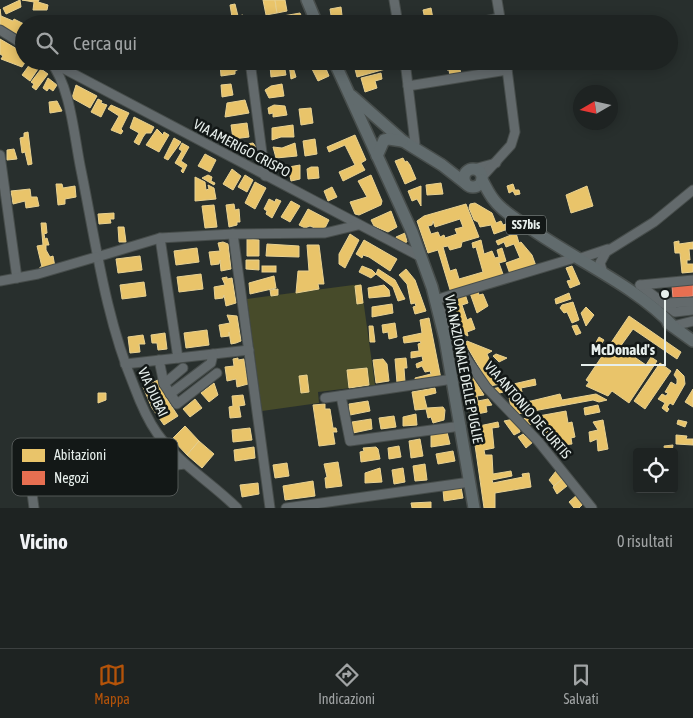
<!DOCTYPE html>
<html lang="it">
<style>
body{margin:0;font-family:"Asap Condensed",sans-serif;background:#262b2a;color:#f1f3f6}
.controls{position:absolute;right:15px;bottom:15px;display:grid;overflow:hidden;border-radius:5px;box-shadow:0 2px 12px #0003}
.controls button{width:45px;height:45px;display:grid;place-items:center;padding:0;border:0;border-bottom:1px solid #3c4040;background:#1e2322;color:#f1f3f6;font:25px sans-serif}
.compass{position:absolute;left:573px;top:85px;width:45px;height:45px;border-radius:50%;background:#1e2322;box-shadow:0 2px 12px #0003;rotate:261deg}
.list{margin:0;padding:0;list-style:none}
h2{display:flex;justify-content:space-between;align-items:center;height:65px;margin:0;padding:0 20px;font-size:21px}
h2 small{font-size:16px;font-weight:400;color:#a1a4a5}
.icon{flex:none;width:28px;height:28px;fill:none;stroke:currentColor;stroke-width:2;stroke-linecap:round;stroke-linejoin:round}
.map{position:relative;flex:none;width:693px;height:508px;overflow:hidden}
.search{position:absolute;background:#1e2322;box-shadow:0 2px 12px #0003;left:15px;right:15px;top:15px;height:55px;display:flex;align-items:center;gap:12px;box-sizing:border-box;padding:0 18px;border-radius:28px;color:#a1a4a5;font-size:19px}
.sheet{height:140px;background:#1e2322}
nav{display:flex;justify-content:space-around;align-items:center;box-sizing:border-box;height:70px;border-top:1px solid #3c4040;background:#1e2322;font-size:14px;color:#a1a4a5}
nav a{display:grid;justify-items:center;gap:2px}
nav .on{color:#b45309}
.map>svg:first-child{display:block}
.green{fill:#474b2a}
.homes{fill:#e9c46a;stroke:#e8d191;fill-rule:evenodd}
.shops{fill:#e76f51;stroke:#e79580}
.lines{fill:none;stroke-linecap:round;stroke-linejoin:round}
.minor-casing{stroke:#474d4b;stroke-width:11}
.major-casing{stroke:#474d4b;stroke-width:14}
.minor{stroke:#636a6c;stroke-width:9}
.major{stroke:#616b6d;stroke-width:11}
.labels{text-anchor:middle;stroke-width:5;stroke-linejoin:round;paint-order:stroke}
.shield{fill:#131817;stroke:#a7aeac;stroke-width:1}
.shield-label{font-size:12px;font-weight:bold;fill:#e7efec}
.street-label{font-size:14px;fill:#e7efec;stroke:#131817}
.key{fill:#131817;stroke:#535857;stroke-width:1}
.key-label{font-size:14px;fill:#e7efec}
.leader{fill:none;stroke:#e7efec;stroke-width:2}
.callout-dot{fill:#e7efec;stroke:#131817;stroke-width:2}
.callout-label{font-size:15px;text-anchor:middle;font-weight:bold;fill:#e7efec;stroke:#131817;stroke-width:5;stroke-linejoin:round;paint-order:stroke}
</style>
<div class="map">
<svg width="693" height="508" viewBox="0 0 693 508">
<rect width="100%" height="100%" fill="#282f2d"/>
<!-- green -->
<polygon class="green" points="361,284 375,385 318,392 319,403 262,411 247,299"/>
<!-- homes -->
<g class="homes">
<polygon points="20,0 21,7 6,14 3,8"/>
<polygon points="22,0 39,0 38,2 48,5 47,10 33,10 34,2"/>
<polygon points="263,0 275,0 277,13 266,15"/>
<polygon points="275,0 285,0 287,11 277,13"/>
<polygon points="235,4 238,16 243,15 244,21 218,24 217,19 232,17 230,5"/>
<polygon points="341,7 343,24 332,22 330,9"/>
<polygon points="431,8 434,24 426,24 423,10"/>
<polygon points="0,9 1,16 13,21 14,19 24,24 19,35 0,25"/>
<polygon points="300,13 305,24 292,24 290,18 284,20 283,16"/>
<polygon points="0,39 24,53 24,61 26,61 22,67 1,59 3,56 0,54"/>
<polygon points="298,61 315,61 301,68"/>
<polygon points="353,61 387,61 389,68 357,77"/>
<polygon points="448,61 458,61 461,74 450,76 449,70 447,70 445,63"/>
<polygon points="478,61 491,61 490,66 480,68"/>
<polygon points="238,62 239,69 235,71 235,74 221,76 220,64"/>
<polygon points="30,64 38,69 30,81 22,75"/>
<polygon points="284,64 286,75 271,77 270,66"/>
<polygon points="289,64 293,67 296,77 291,79"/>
<polygon points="324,64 329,76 318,81 312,69"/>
<polygon points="41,69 48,74 36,90 32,87 34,84 31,82"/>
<polygon points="381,73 382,79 375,81 377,88 365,92 361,78"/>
<polygon points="48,78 57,85 53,91 49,88 47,91 43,88"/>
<polygon points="231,84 233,95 222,97 221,85"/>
<polygon points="282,84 284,96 269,98 265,90 271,86"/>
<polygon points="76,85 97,96 90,108 72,98"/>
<polygon points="98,99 102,101 101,103 107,105 101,117 91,112"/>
<polygon points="245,100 249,113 225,117 227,103"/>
<polygon points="57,101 62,111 50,113 49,102"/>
<polygon points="111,105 129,113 121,129 123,131 121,134 111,130 119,116 108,109"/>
<polygon points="274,105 285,106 287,115 273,117 273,113 269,114 268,108"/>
<polygon points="311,108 313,123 301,125 299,109"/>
<polygon points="134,117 154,127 151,133 146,133 143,137 139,145 134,142 139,133 130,128"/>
<polygon points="247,123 249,137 233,139 231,125"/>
<polygon points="293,125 294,137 281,137 272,140 272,128"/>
<polygon points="157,129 163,135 164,132 169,135 159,152 146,145"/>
<polygon points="28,132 32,164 28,165 25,152 22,153 20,138 24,137 24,133"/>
<polygon points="355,135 366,160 361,163 365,170 343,181 339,172 355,165 345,145 329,152 327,147"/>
<polygon points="174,138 181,142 168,160 164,158"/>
<polygon points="315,139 317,154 305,156 303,141"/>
<polygon points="182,143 189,147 181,161 187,165 183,173 181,171 183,168 175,163 182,151 179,149"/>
<polygon points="253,143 256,147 253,158 235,150 234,146"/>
<polygon points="295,143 297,156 276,158 273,147 282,148"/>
<polygon points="14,149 17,159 7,160 7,150"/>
<polygon points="205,154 216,160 210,172 198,166"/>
<polygon points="403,158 405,162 407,161 410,165 416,179 405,184 395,161"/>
<polygon points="300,165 300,179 291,181 290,176 284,175 283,168"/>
<polygon points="311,167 318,167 319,178 308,179 307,169"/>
<polygon points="232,169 241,176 233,190 223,184"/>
<polygon points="208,175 212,177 211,181 215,183 214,185 202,178"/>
<polygon points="245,175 253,180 247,192 238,187"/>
<polygon points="371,175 382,201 381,205 359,215 355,214 350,202 367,197 358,181"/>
<polygon points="195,177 205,182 206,190 209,189 208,185 214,188 216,199 195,201"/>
<polygon points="255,182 266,188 255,209 245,203"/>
<polygon points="441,183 443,194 427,195 426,185"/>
<polygon points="56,184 62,184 63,188 75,186 76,197 65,199 65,204 58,205"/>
<polygon points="513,184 515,190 519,190 520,194 515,195 513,191 509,193 507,186"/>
<polygon points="421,186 421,206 417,199 412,201 408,191"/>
<polygon points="587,186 593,206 571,213 566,195"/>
<polygon points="332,187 337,197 328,201 324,191"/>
<polygon points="30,189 31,197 37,197 39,206 26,208 25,201 13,204 11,191"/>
<polygon points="269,199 275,202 276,199 281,201 272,218 266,214 267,211 264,209"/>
<polygon points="291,201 300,206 290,222 281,217"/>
<polygon points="475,203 492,213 496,223 501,221 503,225 506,224 508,229 494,234 491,225 480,227 478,222 474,220 469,208 470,204"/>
<polygon points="234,204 235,210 239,209 240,222 237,222 237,225 229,227 226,205"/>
<path d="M466 204 479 237 462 242 461 247 450 250 448 246 443 247 450 271 456 269 459 279 483 272 476 247 473 248 472 243 481 240 484 254 492 251 495 258 499 257 497 250 502 248 506 261 499 263 504 277 451 293 438 250 428 253 417 221 424 216ZM460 219 463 227 455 229 457 234 445 238 444 235 440 237 438 232 431 234 428 226 432 225 433 221 435 227Z"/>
<polygon points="214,205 217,227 205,228 202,206"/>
<polygon points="308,209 329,220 325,228 317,229 310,226 305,228 299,225"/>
<polygon points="391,211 397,227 388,232 374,226 371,220"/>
<polygon points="114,213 114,219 110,219 111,223 99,224 98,214"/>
<polygon points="41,223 46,223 47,233 44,234 45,239 47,238 49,245 46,245 46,250 50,257 53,256 55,267 40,272 40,267 42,267 37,246 43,245"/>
<polygon points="118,227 124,227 126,242 119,242"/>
<polygon points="405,233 407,242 399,244 396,237"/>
<polygon points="516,233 519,243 521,242 532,255 536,266 510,274 506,263 520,258 514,244 506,247 504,242 498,245 496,241"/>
<polygon points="350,234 359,240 345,268 339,264 339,254"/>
<polygon points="247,239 259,240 259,256 247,256"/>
<polygon points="364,240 397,259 390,271 369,257 363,255 362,258 356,254"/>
<polygon points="679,241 679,244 693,242 693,249 689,249 690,260 687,260 687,264 693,264 693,272 682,273 680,253 675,253 674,242"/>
<polygon points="223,242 228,244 231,269 221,271 220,260 219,264 211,265 209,252 220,251 218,243"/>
<polygon points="267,244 299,246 299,257 266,256"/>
<polygon points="307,245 319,245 324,284 318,284 319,289 296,293 298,271 309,271"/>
<polygon points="197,248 199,262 176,265 174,251"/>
<polygon points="140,256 142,270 118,273 116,259"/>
<polygon points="246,260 259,260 259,270 246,269"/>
<rect x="262" y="266" width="14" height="6"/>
<polygon points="362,266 372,270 376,274 371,278 359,272"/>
<polygon points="572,266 580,284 570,288 567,281 571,280 566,268"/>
<polygon points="378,269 395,280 405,299 398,301 393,287 376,274"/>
<polygon points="406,269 415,280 426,311 415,314 413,307 416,306 415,303 411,304 407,284 399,275"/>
<polygon points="201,274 203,289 179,292 177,277"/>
<polygon points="274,276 276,288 250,294 249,283"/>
<polygon points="227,277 227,279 232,278 236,303 226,306 224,295 223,298 215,299 214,287 225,285 222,278"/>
<polygon points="144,282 146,296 122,299 120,285"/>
<polygon points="361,285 363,303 357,304 355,286"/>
<polygon points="384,285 389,290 390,296 369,298 368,288"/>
<polygon points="278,289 278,295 271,296 270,290"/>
<polygon points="478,291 479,295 483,294 488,306 477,313 470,293"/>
<polygon points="569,293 571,299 556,304 555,299"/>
<polygon points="465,294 468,303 462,305 467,320 471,318 475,329 467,332 468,336 460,332 452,315 448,316 445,307 449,305 447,300"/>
<polygon points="573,302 579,320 572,323 567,312 564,313 560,308 562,305"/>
<polygon points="392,304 393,313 372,317 372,307"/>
<polygon points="586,307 594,315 586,326 581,313"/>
<polygon points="227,315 237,316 241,341 236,343 231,344 229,332 229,336 221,337 219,325 230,323"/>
<polygon points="629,316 681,352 677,359 633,329 620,347 646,365 651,357 657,361 629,403 612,391 608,396 586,386 589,382 586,380"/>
<polygon points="429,318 441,379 416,383 415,378 431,374 430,371 425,372 422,366 417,368 416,364 423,361 422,356 411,358 411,352 419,351 418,344 421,343 420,341 404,343 403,337 422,333 420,320"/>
<polygon points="395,323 397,337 389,339 388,332 383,333 382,325"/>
<polygon points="577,325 581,333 576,335 572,326"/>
<polygon points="369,326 373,326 375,342 370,342"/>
<polygon points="207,330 209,345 186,348 184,333"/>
<polygon points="165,333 167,349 158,350 157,343 152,343 151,335"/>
<polygon points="143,335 145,344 139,344 140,352 130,353 128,337"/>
<polygon points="599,337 604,340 598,349 594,346"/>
<polygon points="467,341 492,351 487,354 493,368 498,366 500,371 497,372 500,384 490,386 465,343"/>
<polygon points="496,354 507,358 499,362 493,356"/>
<polygon points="238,358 238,360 244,359 248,384 237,387 236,379 227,381 225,367 234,366 233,359"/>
<polygon points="406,358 407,368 404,368 405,382 397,383 395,359"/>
<polygon points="383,359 387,364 389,381 376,383 373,360"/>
<polygon points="460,361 463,361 484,395 477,396 478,401 488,399 492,405 486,406 487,412 477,414 479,426 472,427"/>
<polygon points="660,363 671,371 645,409 634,401"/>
<polygon points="367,368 369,385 349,388 347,370"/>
<polygon points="677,369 684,376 685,384 673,405 670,403 667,407 669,409 667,412 662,408 665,403 658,399 662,394 666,396 668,393 665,392 671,382 676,385 677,383 677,379 674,375"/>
<polygon points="307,375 309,392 301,393 299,376"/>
<polygon points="535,379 536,385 521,388 522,392 519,393 520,398 525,397 526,401 531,401 560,394 562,400 596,394 607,400 599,402 593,400 517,414 511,408 508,391 495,394 492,389"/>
<polygon points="158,380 167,399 152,408 143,387"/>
<polygon points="214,383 218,395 209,402 201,393"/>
<polygon points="435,388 436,393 424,396 427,408 443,407 445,410 444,420 433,423 431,417 428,418 426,409 415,410 412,392"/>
<polygon points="693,389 693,407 685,402"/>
<polygon points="98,393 106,393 106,400 98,403"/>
<polygon points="243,395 245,405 239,406 241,417 230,418 229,407 233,406 232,396"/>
<polygon points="167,399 178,416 164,425 152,408"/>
<polygon points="195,399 202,408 190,417 183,409"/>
<polygon points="368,401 370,411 350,415 349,404"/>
<polygon points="325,404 325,409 330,409 333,428 336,428 337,432 333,432 335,444 319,446 313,405"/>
<polygon points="598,405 600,412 585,415 584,408"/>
<polygon points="566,411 568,423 572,422 575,437 571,438 572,444 561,445 559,437 544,438 541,422 527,425 522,419"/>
<polygon points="416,414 417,425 403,426 403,417"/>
<polygon points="394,416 396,427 381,429 379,418"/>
<polygon points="371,419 372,429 353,433 352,422"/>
<polygon points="514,419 519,427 520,432 514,435 504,421"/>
<polygon points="603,420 608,449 598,451 597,439 590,442 589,432 598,430 593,422"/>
<polygon points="678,420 687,422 685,427 677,424"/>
<polygon points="498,422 499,427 492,428 494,448 484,450 485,455 492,455 493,474 511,471 512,476 492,480 493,483 523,477 522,474 529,473 531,487 495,493 495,508 484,508 475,445 482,443 479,426"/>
<polygon points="185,426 199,441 187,455 172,439"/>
<polygon points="250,428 252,440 233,442 232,430"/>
<polygon points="447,432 450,444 431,447 431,435"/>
<polygon points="523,434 526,437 529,435 533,442 526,448 518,437"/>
<polygon points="676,435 687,436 686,439 693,439 693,445 676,444"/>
<polygon points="420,439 423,456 411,458 409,441"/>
<polygon points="199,441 214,454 202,468 187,455"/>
<polygon points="673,445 672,452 665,452 664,446"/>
<polygon points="399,446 401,457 389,459 388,448"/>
<polygon points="254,447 255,458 235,461 234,450"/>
<polygon points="376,447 378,449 380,459 361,462 360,452 364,451 363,448"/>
<polygon points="453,451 455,461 438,464 436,454"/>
<polygon points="338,462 342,486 326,488 325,478 327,477 324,464"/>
<polygon points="287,463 289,476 275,478 273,465"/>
<polygon points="425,464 427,480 415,481 413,466"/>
<polygon points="380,468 382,482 365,483 365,473"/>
<polygon points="403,468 405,482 394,484 392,470"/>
<polygon points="556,471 562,479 554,486 549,480"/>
<polygon points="562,479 567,486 557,494 553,487"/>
<polygon points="313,481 315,496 285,500 283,486"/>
<polygon points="258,483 259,494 242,497 240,485"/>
<polygon points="461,487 463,498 444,501 443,490"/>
<polygon points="578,494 585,502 579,508 574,508 569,502"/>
<polygon points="431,502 431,508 412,508 411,503"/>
</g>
<!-- shops -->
<polygon class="shops" points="693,284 693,296 673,298 672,286"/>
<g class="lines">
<defs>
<g id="minor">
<polyline points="394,0 398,24"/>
<polyline points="497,0 501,24"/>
<polyline points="469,24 500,18"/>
<polyline points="0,30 24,45"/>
<path d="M50 61C71 87 74 137 81 170 96 243 105 316 134 386 140 402 147 419 157 433 179 464 211 482 237 508"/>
<polyline points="250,61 265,176"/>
<polyline points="405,61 415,143"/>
<polyline points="53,63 421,257"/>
<polyline points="408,86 507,70"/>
<polyline points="0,155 17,278"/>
<polyline points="474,169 496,163"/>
<polyline points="482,177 511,145 515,132 506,61"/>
<polyline points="233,234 270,508"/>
<polyline points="160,238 178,358"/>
<polyline points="97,257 160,238 233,234 325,233 358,225"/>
<polyline points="571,259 435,300 466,358 486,387 538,441 592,508"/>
<polyline points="578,259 608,249"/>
<polyline points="603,273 600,263 606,252 654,222 693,190"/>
<polyline points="0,281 38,274 96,257"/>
<polyline points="640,285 675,312 693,310"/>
<polyline points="640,285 693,280"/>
<polyline points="663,303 693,302"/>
<polyline points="673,326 693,321"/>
<polyline points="159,360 164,384 177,404 217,373"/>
<polyline points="125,364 249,350"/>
<polyline points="164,384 183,368"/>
<polyline points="170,394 211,363 213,354"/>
<polyline points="341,396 350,441 461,426"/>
<polyline points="325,398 453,379"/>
<polyline points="34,508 32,493 40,481 185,464"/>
<polyline points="286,508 470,482"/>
</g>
<g id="major">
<polyline points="307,0 317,24"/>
<polyline points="334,61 412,232 432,287 445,339 474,508"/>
<polyline points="352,96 403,141 442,165 465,183"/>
<polyline points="377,156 384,140 389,139 402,141"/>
<circle cx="473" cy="178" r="9"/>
<path d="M482 180C486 187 489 194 494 200 503 212 518 220 530 228 575 260 636 286 673 326"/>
<polyline points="668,323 693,341"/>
</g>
</defs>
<!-- minor casing -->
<use href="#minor" class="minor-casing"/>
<!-- major casing -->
<use href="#major" class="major-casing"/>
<!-- minor -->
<use href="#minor" class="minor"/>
<!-- major -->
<use href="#major" class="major"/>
</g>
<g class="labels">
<!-- shield labels -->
<rect class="shield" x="506" y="215.5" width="40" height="19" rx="4"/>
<g class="shield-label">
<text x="526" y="229">SS7bis</text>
</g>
<!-- street labels -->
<g class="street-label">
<text transform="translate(242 148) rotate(28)" y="5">VIA AMERIGO CRISPO</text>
<text transform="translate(464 369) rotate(79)" y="5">VIA NAZIONALE DELLE PUGLIE</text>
<text transform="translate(153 392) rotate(65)" y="5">VIA DUBAI</text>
<text transform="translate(528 410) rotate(49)" y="5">VIA ANTONIO DE CURTIS</text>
</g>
</g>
<!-- legend -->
<rect x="12" y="438" width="166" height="58" rx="8" class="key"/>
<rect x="22" y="449" width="23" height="13" fill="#e9c46a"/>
<rect x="22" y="471" width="23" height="14" fill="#e76f51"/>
<g class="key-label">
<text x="54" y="460">Abitazioni</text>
<text x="54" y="483">Negozi</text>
</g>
<!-- callouts -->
<path class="leader" d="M665 294L665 365H581"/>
<circle class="callout-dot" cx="665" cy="294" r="5"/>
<g class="callout-label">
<text x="623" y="355">McDonald's</text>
</g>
</svg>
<div class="controls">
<button><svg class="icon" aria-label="locate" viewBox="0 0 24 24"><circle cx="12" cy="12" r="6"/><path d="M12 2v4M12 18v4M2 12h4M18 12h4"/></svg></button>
</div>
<svg class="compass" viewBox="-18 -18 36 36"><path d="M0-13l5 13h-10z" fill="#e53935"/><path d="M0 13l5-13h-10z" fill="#a1a4a5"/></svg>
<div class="search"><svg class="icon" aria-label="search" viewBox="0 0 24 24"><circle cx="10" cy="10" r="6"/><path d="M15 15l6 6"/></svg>Cerca qui</div>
</div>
<section class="sheet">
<h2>Vicino<small>0 risultati</small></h2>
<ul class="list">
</ul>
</section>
<nav>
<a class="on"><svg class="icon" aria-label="map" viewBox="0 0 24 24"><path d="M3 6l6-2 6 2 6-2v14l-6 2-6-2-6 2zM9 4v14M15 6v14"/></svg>Mappa</a>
<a><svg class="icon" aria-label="directions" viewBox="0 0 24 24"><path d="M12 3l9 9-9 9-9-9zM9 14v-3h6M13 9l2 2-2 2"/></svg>Indicazioni</a>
<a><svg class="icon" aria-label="saved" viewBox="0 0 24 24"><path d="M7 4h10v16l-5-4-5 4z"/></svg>Salvati</a>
</nav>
